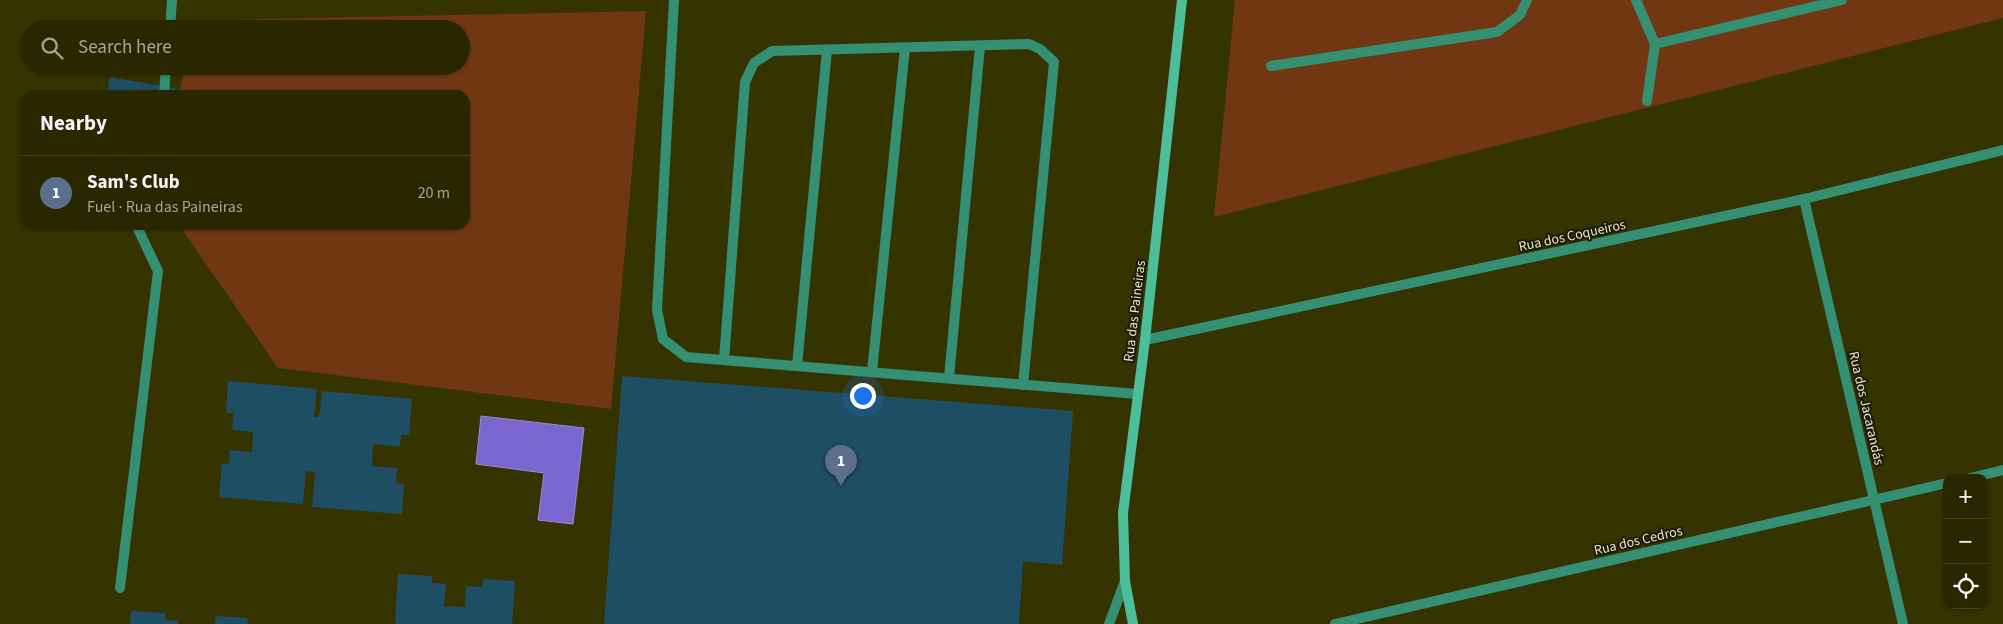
<!DOCTYPE html>
<meta charset="utf-8">
<style>
body{margin:0;font-family:"Source Sans 3",sans-serif;background:#34330f;color:#f1f3f6}
.controls{position:absolute;right:15px;bottom:15px;display:grid;overflow:hidden;border-radius:10px;box-shadow:0 1px 4px #0004}
.controls button{width:45px;height:45px;display:grid;place-items:center;padding:0;border:0;border-bottom:1px solid #442;background:#282700;color:#f1f3f6;font:25px sans-serif}
.you{position:absolute;left:862px;top:395px;width:18px;height:18px;margin:-12px;border:4px solid #fff;border-radius:50%;background:#1a73e8;box-shadow:0 0 0 8px #1a73e833}
.badge{display:grid;place-items:center;width:32px;height:32px;border-radius:50%;background:#bca0f2;color:#fff;font-size:16px;font-weight:700}
.pin{position:absolute;translate:-50% -41px;filter:drop-shadow(0 1px 2px #0008)}
.pin::after{content:'';position:absolute;top:26px;width:18px;height:15px;background:inherit;clip-path:polygon(0 0,100% 0,50% 100%)}
.list{margin:0;padding:0;list-style:none}
h2{display:flex;justify-content:space-between;align-items:center;height:65px;margin:0;padding:0 20px;font-size:21px}
h2 small{font-size:16px;font-weight:400;color:#a5a599}
.list li{display:grid;grid-template-columns:32px 1fr auto;gap:15px;align-items:center;box-sizing:border-box;height:75px;padding:0 20px;border-top:1px solid #442}
.list b{display:block;font-size:19px;white-space:nowrap}
.list p{margin:0;font-size:16px;white-space:nowrap;color:#a5a599}
.list em{font-size:16px;font-style:normal;color:#a5a599}
.icon{flex:none;width:28px;height:28px;fill:none;stroke:currentColor;stroke-width:2;stroke-linecap:round;stroke-linejoin:round}
.map{position:relative;flex:none;width:2003px;height:624px;overflow:hidden}
.search{position:absolute;background:#282700;box-shadow:0 1px 4px #0004;left:20px;top:20px;width:450px;height:55px;display:flex;align-items:center;gap:12px;box-sizing:border-box;padding:0 18px;border-radius:28px;color:#a5a599;font-size:19px}
.panel{position:absolute;background:#282700;box-shadow:0 1px 4px #0004;left:20px;top:90px;width:450px;height:140px;border-radius:15px}
.map>svg:first-child{display:block}
.green{fill:#713712}
.water{fill:#7966ce;stroke:#9a8dce}
.building{fill:#1e4e63}
.lines{fill:none;stroke-linecap:round;stroke-linejoin:round}
.lane{stroke:#348f73;stroke-width:10}
.street{stroke:#348f73;stroke-width:10}
.secondary{stroke:#4cbe9a;stroke-width:10}
.labels{text-anchor:middle;stroke-width:4;stroke-linejoin:round;paint-order:stroke}
.street-label{font-size:14px;fill:#e6e7cd;stroke:#1b1b07}
</style>
<div class="map">
<svg width="2003" height="624" viewBox="0 0 2003 624">
<rect width="100%" height="100%" fill="#353400"/>
<!-- green -->
<g class="green">
<polygon points="1235,0 2003,0 2003,18 1214,217"/>
<polygon points="646,11 611,409 278,368 179,225 465,225 465,95 179,95 185,66 461,66 461,29 211,29 219,20"/>
</g>
<!-- water -->
<polygon class="water" points="481,416 584,428 573,524 538,520 544,473 476,464"/>
<!-- building -->
<g class="building">
<polygon points="110,77 191,91 191,95 107,95"/>
<polygon points="622,376 1073,411 1062,565 1023,561 1019,624 604,624"/>
<polygon points="228,381 317,389 314,417 319,417 322,391 412,399 409,435 401,435 400,447 373,444 372,466 397,468 396,483 404,484 402,514 312,507 315,472 306,471 303,504 219,497 222,463 229,464 230,450 252,452 253,432 232,430 234,413 226,413"/>
<polygon points="398,574 432,576 432,583 446,584 444,606 465,607 466,586 482,587 483,579 515,581 512,624 395,624"/>
<polygon points="131,611 165,613 165,620 179,621 178,624 130,624"/>
<polygon points="216,616 248,618 247,624 215,624"/>
</g>
<g class="lines">
<!-- lane -->
<g class="lane">
<polyline points="674,0 657,310 663,339 686,357 1138,394"/>
<polyline points="1636,0 1655,44 1842,0"/>
<polyline points="1271,66 1497,32 1520,15 1527,0"/>
<polyline points="1647,101 1655,44"/>
<polyline points="724,360 745,82 754,63 772,51 1029,44 1040,49 1054,62 1023,385"/>
<polyline points="797,366 827,50"/>
<polyline points="872,372 905,48"/>
<polyline points="949,378 980,46"/>
<polyline points="1109,624 1125,581"/>
</g>
<!-- street -->
<g class="street">
<polyline points="170,29 172,0"/>
<polyline points="164,95 166,66"/>
<polyline points="1804,199 1903,624"/>
<polyline points="1145,340 1804,199 2003,150"/>
<polyline points="1970,478 2003,470"/>
<polyline points="120,588 158,271 138,229 138,225"/>
<polyline points="1335,624 1947,483"/>
</g>
<!-- secondary -->
<polyline class="secondary" points="1133,624 1125,581 1123,513 1145,340 1182,0"/>
</g>
<g class="labels">
<!-- street labels -->
<g class="street-label">
<text transform="translate(1572 235) rotate(-12)" y="5">Rua dos Coqueiros</text>
<text transform="translate(1134 311) rotate(-83)" y="5">Rua das Paineiras</text>
<text transform="translate(1867 408) rotate(77)" y="5">Rua dos Jacarandás</text>
<text transform="translate(1638 540) rotate(-13)" y="5">Rua dos Cedros</text>
</g>
</g>
</svg>
<div class="controls">
<button>+</button>
<button>−</button>
<button><svg class="icon" aria-label="locate" viewBox="0 0 24 24"><circle cx="12" cy="12" r="6"/><path d="M12 2v4M12 18v4M2 12h4M18 12h4"/></svg></button>
</div>
<div class="you"></div>
<div class="pin badge" style="left:841px;top:486px;background:#5c6f8a">1</div>
<div class="search"><svg class="icon" aria-label="search" viewBox="0 0 24 24"><circle cx="10" cy="10" r="6"/><path d="M15 15l6 6"/></svg>Search here</div>
<section class="panel">
<h2>Nearby<small></small></h2>
<ul class="list">
<li><span class="badge" style="background:#5c6f8a">1</span><div><b>Sam's Club</b><p>Fuel · Rua das Paineiras</p></div><em>20 m</em></li>
</ul>
</section>
</div>
